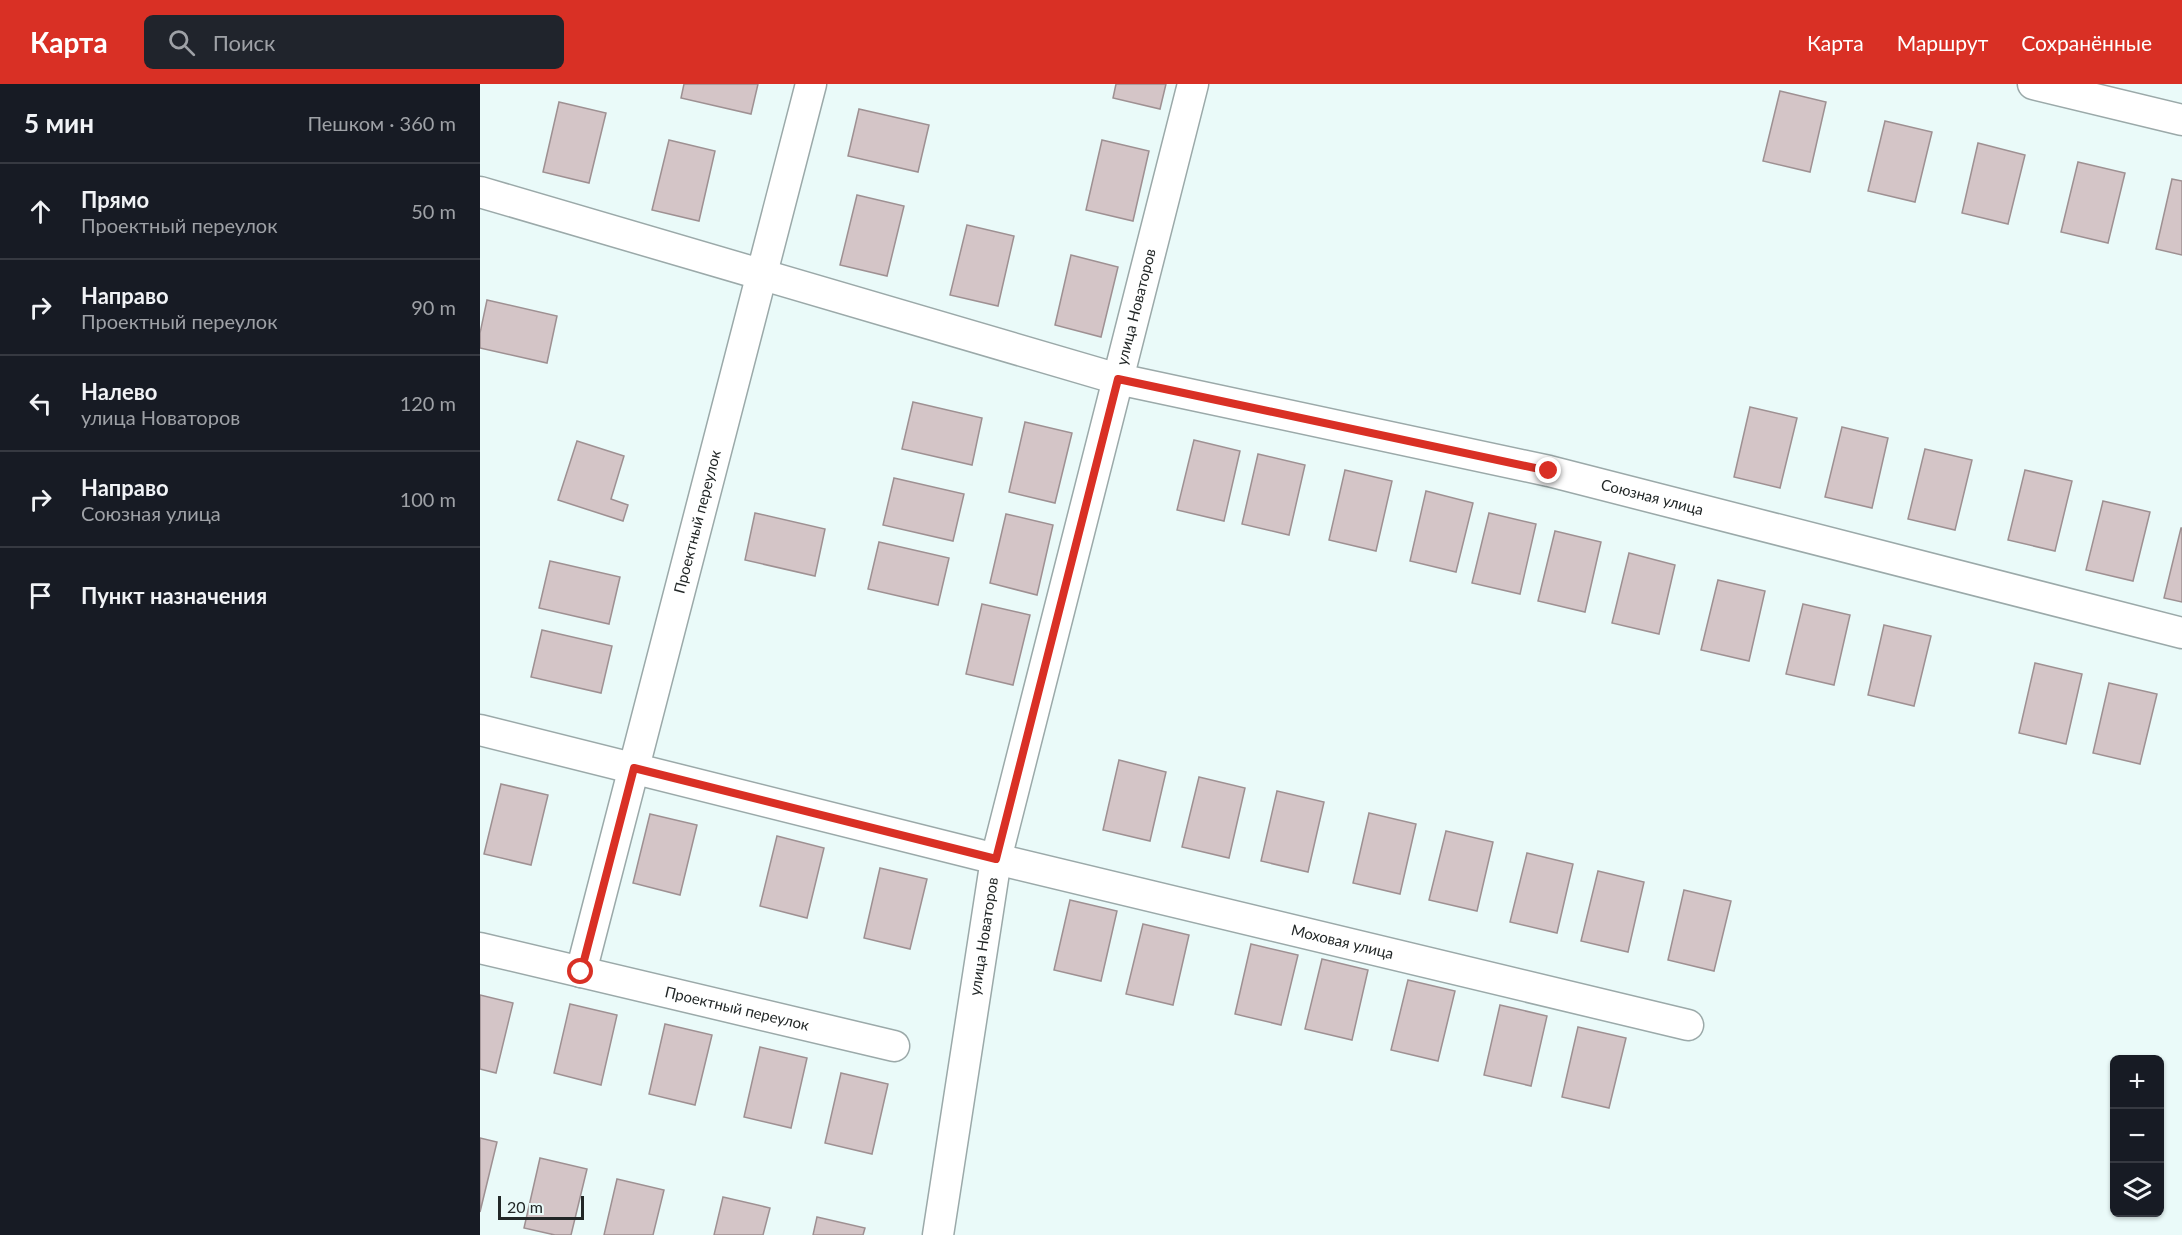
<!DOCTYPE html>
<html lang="ru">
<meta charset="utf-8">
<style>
body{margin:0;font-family:Lato,sans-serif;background:#20242c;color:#f1f3f6}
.controls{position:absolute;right:18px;bottom:18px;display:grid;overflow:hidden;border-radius:9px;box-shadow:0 2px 4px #0004}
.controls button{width:54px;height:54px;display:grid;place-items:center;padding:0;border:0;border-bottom:2px solid #363941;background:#171b24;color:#f1f3f6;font:30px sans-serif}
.scale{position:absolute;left:18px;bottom:15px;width:86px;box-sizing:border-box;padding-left:6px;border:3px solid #222727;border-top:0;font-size:16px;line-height:21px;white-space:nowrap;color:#222727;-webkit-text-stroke:4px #eafaf9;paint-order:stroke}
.stop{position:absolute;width:18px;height:18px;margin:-14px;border:4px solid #d93025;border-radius:50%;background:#fff}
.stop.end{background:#d93025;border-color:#fff;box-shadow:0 2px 6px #0008}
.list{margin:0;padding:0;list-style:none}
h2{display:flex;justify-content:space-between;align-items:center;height:78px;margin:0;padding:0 24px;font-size:26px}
h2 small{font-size:20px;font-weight:400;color:#9ea1a6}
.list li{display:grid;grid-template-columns:39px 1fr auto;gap:18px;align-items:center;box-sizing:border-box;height:96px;padding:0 24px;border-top:2px solid #363941}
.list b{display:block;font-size:22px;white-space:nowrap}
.list p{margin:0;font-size:20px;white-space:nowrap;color:#9ea1a6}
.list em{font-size:20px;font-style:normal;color:#9ea1a6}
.icon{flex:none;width:33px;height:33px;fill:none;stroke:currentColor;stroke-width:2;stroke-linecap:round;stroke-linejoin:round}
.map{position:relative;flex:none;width:1702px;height:1151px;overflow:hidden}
header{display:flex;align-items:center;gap:36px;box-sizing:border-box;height:84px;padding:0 30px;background:#d93025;color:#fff}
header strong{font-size:28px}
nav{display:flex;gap:33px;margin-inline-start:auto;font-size:21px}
.search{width:420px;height:54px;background:#20242c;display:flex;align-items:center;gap:15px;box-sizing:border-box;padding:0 21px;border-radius:9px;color:#9ea1a6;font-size:22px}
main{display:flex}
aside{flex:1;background:#171b24}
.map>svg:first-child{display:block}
.building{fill:#d4c5c7;stroke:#9e9092;stroke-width:1.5}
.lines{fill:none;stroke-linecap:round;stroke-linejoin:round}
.street-casing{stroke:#9ba9a9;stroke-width:33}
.street{stroke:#fff;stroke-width:30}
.route{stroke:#d93025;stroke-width:8}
.labels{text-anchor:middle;stroke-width:4.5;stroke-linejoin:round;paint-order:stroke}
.street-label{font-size:15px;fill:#222727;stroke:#eafaf9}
</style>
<header>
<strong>Карта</strong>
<div class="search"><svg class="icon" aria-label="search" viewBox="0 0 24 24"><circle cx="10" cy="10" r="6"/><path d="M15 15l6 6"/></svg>Поиск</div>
<nav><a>Карта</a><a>Маршрут</a><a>Сохранённые</a></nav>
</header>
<main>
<aside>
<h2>5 мин<small>Пешком · 360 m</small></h2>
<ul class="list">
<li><svg class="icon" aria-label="ahead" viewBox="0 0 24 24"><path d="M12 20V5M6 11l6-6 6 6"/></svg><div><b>Прямо</b><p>Проектный переулок</p></div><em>50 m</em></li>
<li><svg class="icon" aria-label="right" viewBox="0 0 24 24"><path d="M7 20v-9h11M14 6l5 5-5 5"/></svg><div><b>Направо</b><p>Проектный переулок</p></div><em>90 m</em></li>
<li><svg class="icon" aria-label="left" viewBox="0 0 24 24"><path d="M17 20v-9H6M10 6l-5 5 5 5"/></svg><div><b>Налево</b><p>улица Новаторов</p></div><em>120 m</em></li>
<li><svg class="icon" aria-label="right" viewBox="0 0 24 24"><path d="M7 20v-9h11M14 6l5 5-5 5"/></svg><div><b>Направо</b><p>Союзная улица</p></div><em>100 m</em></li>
<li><svg class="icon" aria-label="arrive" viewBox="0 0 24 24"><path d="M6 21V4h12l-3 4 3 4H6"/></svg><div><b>Пункт назначения</b></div></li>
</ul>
</aside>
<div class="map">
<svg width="1702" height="1151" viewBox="0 0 1702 1151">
<rect width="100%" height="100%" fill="#eafaf9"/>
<!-- building -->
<g class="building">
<polygon points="204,0 278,0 271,30 201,14"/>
<polygon points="636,0 686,0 680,25 633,14"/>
<polygon points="1300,7 1346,18 1330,88 1283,77"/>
<polygon points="79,18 126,29 109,99 63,88"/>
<polygon points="379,25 449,41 438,88 368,72"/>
<polygon points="1405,37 1452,48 1435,118 1388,107"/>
<polygon points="189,56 235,67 219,137 172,126"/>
<polygon points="622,56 669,67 653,137 606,126"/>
<polygon points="1498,59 1545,71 1528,140 1482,129"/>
<polygon points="1598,78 1645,89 1628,159 1581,148"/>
<polygon points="1692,95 1702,97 1702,171 1676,165"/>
<polygon points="377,111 424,122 407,192 360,181"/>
<polygon points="487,141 534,152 518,222 470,211"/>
<polygon points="591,171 638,183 621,253 575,241"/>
<polygon points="7,216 77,232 67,279 0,264 0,249"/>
<polygon points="433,318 502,334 492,381 422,365"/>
<polygon points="1270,323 1317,334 1300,404 1254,393"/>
<polygon points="545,338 592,349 575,419 529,408"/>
<polygon points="1362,343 1408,354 1392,424 1345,413"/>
<polygon points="714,356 760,367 744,437 697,426"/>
<polygon points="97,357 144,372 131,415 148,421 143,437 78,416"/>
<polygon points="1445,365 1492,376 1475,446 1428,435"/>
<polygon points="778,370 825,381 809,451 762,440"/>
<polygon points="865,386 912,397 896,467 849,456"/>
<polygon points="1545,386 1592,397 1575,467 1528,456"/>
<polygon points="414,394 484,410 473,457 403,441"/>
<polygon points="946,407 993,419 976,488 930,477"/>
<polygon points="1623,417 1670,428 1653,497 1606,486"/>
<polygon points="275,429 345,445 335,492 265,476"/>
<polygon points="1009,429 1056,440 1040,510 992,499"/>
<polygon points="526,430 573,441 557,511 510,499"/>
<polygon points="1701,444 1702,444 1702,518 1684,514"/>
<polygon points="1075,447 1121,458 1105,528 1058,517"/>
<polygon points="399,458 469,474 458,521 388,505"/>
<polygon points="1149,469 1195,481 1179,550 1132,539"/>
<polygon points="70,477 140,493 129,540 59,524"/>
<polygon points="1238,496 1285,507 1269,577 1221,566"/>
<polygon points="502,520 550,531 533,601 486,590"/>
<polygon points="1323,520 1370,531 1354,601 1306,590"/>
<polygon points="1404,541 1451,552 1434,622 1388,611"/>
<polygon points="62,546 132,562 121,609 51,593"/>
<polygon points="1555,579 1602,590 1586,660 1539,649"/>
<polygon points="1629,599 1677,610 1660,680 1613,669"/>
<polygon points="639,676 686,688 670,757 623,746"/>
<polygon points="719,693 765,704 749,774 702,763"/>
<polygon points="21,700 68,711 51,781 4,770"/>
<polygon points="797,707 844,718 828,788 781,777"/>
<polygon points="889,729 936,740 920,810 873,799"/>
<polygon points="170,730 217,741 200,811 153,799"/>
<polygon points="966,747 1013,758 997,827 949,816"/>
<polygon points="297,752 344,764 327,834 280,822"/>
<polygon points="1047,769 1093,780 1077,849 1030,838"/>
<polygon points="400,784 447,795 430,865 384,854"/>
<polygon points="1118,787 1164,798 1148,868 1101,857"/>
<polygon points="1204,806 1251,817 1234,887 1188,876"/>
<polygon points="590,816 637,827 621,897 574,886"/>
<polygon points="663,840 709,851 693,921 646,910"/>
<polygon points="771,860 818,871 801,941 755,930"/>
<polygon points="842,875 888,886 872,956 825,945"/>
<polygon points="928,896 975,907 958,977 911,966"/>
<polygon points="0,911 33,919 16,989 0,985"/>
<polygon points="90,920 137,931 121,1001 74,989"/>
<polygon points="1020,921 1067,932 1051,1002 1004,991"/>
<polygon points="185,940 232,951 215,1021 169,1010"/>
<polygon points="1098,943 1146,954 1129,1024 1082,1013"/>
<polygon points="280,963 327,974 311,1044 264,1033"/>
<polygon points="361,989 408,1000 392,1070 345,1059"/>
<polygon points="0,1054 17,1058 0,1128"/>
<polygon points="60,1074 107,1085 91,1151 75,1151 44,1144"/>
<polygon points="137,1095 184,1106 173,1151 124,1151"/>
<polygon points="243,1113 290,1124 283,1151 234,1151"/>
<polygon points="337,1133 385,1144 383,1151 333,1151"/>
</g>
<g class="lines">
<defs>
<g id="street">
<polyline points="1553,0 1702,36"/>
<path id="s1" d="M0 108 638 295 1069 387 1702 549"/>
<path id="s2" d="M0 646 516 775 1208 941"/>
<path id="s3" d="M0 864 414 962"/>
<path id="s4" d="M101 888 331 0"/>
<path id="s5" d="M458 1151 516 775 713 0"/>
</g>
</defs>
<!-- street casing -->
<use href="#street" class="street-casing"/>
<!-- street -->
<use href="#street" class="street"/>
</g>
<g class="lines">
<!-- route -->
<polyline class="route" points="101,888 154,684 516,775 638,295 1069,387"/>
</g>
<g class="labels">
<!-- street labels -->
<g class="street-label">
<text dy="5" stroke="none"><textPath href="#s5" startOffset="950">улица Новаторов</textPath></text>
<text dy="5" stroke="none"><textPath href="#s1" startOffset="1212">Союзная улица</textPath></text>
<text dy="5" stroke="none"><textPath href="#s4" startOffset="465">Проектный переулок</textPath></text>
<text dy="5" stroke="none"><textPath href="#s5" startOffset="302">улица Новаторов</textPath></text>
<text dy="5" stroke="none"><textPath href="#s2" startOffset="888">Моховая улица</textPath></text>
<text dy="5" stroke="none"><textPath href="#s3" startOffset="264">Проектный переулок</textPath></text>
</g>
</g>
</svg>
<div class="controls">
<button>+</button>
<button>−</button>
<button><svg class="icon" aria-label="layers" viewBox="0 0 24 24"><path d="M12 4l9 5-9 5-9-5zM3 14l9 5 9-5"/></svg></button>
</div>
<div class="scale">20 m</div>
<div class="stop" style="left:101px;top:888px"></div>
<div class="stop end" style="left:1069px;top:387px"></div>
</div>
</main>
